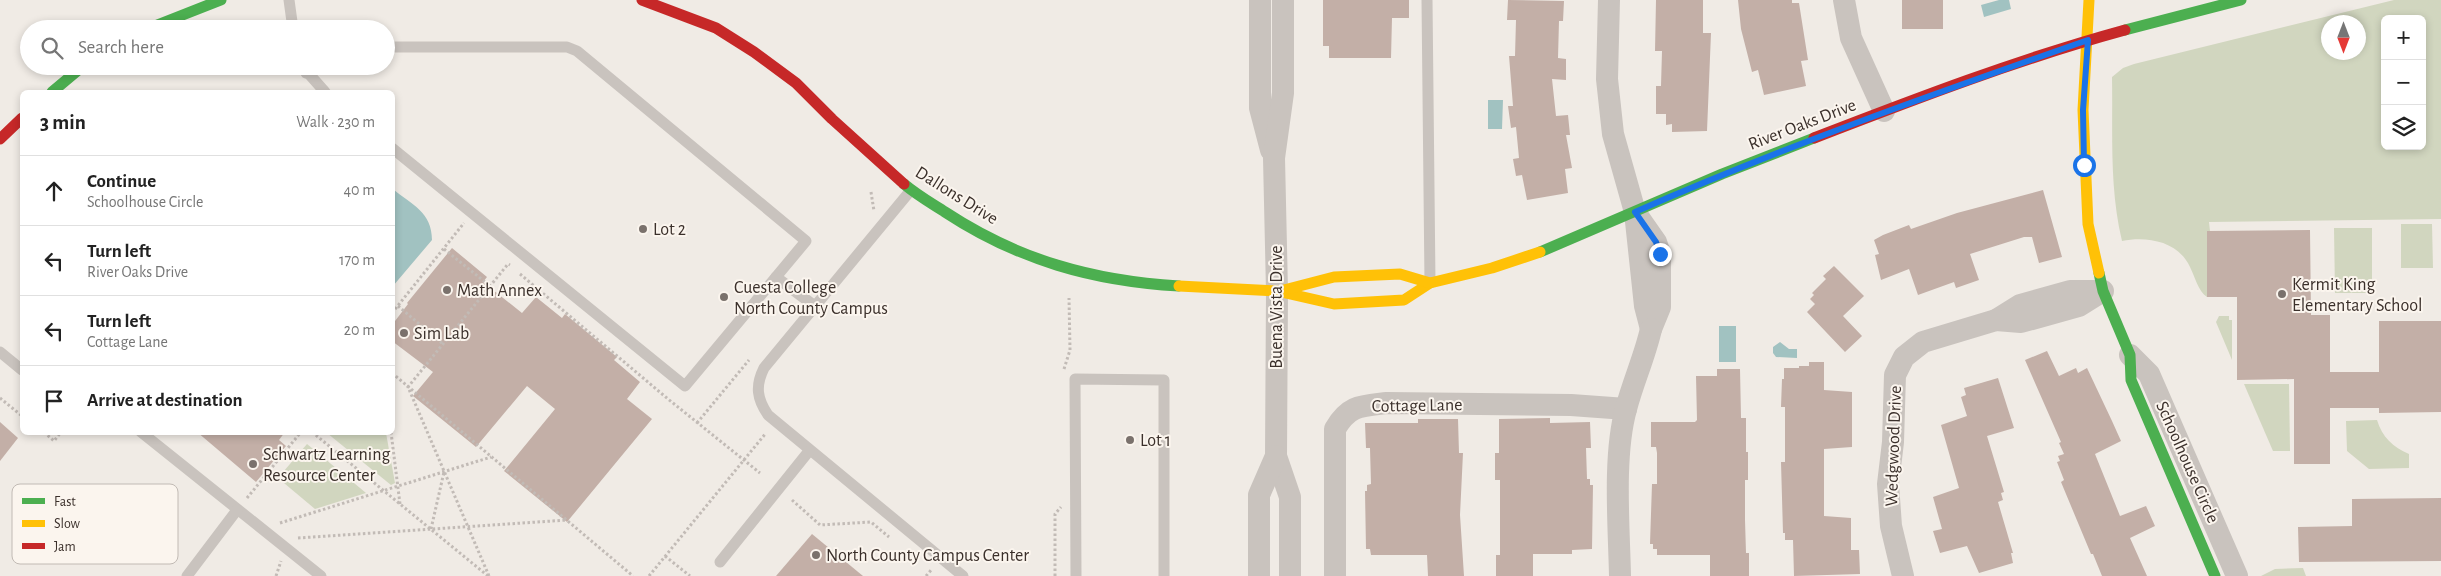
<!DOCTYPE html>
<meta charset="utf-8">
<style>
body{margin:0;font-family:"Alegreya Sans",sans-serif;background:#f6f6f6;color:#222}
.controls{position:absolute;right:15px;top:15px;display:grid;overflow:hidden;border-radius:8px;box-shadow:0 2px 8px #0003}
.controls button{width:45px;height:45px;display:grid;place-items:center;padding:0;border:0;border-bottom:1px solid #e0e0e0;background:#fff;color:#222;font:25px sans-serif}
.compass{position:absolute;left:2321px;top:15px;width:45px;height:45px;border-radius:50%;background:#fff;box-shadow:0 2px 8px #0003;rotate:180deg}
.stop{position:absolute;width:15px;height:15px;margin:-11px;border:4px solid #1a73e8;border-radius:50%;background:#fff}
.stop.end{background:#1a73e8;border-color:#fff;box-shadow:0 1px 5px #0008}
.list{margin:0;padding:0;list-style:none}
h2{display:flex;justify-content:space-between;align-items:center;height:65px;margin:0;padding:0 20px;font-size:21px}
h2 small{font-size:16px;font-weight:400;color:#767676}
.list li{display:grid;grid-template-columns:32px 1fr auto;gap:15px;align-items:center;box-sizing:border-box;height:70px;padding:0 20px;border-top:1px solid #e0e0e0}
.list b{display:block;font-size:19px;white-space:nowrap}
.list p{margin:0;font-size:16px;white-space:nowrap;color:#767676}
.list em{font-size:16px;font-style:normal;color:#767676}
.icon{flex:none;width:28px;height:28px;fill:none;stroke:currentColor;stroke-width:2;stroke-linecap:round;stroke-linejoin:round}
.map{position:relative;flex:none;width:2441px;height:576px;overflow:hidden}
.search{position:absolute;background:#fff;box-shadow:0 2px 8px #0003;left:20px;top:20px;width:375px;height:55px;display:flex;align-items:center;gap:12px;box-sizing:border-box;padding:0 18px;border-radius:28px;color:#767676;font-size:19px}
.panel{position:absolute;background:#fff;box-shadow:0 2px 8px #0003;left:20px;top:90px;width:375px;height:345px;border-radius:8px}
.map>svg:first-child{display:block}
.green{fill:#d1d6bf;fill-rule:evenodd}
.water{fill:#a1c2c1}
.building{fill:#c3afa7}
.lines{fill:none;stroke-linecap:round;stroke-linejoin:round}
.path{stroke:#c2bbb6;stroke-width:3;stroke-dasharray:2.5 2.5;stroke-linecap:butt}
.lane{stroke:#c9c3be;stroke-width:11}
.street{stroke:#c9c3be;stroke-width:22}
.fast{stroke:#4caf50;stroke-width:11}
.slow{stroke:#ffc107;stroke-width:11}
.jam{stroke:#c62828;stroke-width:11}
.route{stroke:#1a73e8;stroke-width:6}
.poi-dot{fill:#7a716c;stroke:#fbf5ee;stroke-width:2}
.labels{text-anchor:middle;stroke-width:4;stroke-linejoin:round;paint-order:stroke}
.street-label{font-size:18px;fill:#3b302b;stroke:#fbf5ee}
.poi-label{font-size:18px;fill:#3b302b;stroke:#fbf5ee;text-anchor:start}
.key{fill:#fbf5ee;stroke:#c1bab4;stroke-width:1}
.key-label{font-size:14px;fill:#3b302b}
</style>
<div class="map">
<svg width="2441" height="576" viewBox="0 0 2441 576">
<rect width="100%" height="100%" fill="#f0ebe5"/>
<!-- green -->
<g class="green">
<path d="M2394 0H2441V219L2209 222 2210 231H2207V297C2198 291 2195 277 2190 267 2178 241 2147 236 2122 241 2109 186 2113 132 2112 77L2123 68 2134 64ZM2385 19H2422V146H2385ZM2328 22H2358V52H2328Z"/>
<polygon points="2401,224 2432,224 2433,268 2401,268"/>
<polygon points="2334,228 2372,228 2372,293 2335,293"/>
<polygon points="2219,316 2229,316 2229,320 2232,320 2232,360 2216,322"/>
<polygon points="2244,384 2289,384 2290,451 2273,451"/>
<path d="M2377 420C2382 437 2393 447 2409 454V468L2369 469 2347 451 2346 421Z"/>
<polygon points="327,433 386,433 395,483 391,485"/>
<polygon points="307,444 366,493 315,509 278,478"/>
<polygon points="2303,568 2306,576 2261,576 2275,569"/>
</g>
<!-- water -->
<g class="water">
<polygon points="1999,0 2009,0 2011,9 1984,17 1981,5"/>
<polygon points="1488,100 1503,100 1502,129 1488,129"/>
<path d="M393 189C412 205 432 212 432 240L393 286Z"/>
<rect x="1719" y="326" width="17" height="36"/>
<polygon points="1780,342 1789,349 1797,349 1797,358 1776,357 1773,353 1773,347"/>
</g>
<!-- building -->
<g class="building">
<polygon points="1323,0 1409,0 1409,18 1392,18 1391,58 1329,58 1329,46 1323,46"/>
<polygon points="1508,0 1564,1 1563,21 1559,21 1558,58 1566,59 1566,80 1552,79 1556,116 1568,115 1570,135 1566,135 1572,168 1565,169 1568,193 1527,200 1522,175 1516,176 1513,159 1519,158 1516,127 1511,128 1508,106 1513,106 1509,56 1515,56 1516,20 1507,20"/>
<polygon points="1656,0 1703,0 1703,33 1711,33 1707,131 1672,132 1672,124 1666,125 1666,114 1656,114 1656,86 1661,86 1662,51 1655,51"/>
<polygon points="1738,0 1792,0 1792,3 1799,3 1808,60 1801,61 1806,86 1764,95 1758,70 1752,72 1741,29"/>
<rect x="1902" y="0" width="41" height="29"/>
<polygon points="2043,190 2062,257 2039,263 2032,237 2024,237 1970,254 1979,280 1956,288 1954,282 1918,295 1909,269 1881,280 1875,255 1879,254 1874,240 1883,235 1909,225 1911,229 1957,213"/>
<polygon points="2310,230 2311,315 2330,315 2330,372 2379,372 2379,321 2441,321 2441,412 2379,413 2379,408 2330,408 2330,464 2294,464 2294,379 2237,380 2237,297 2207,297 2207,231"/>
<polygon points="452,248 487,277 483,282 522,313 536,297 562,318 565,314 617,357 614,360 640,382 627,399 652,419 567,522 504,471 555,409 527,386 476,447 413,396 433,372 392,341 392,325 408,304 407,303"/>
<polygon points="1834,266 1864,296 1843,316 1862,336 1845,352 1807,312 1815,304 1810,299 1814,295 1812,293 1826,279 1823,276"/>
<polygon points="2047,351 2059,376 2076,368 2078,373 2087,368 2112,421 2121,441 2095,454 2120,516 2146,506 2155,526 2130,538 2147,576 2102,576 2093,554 2091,554 2061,482 2064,480 2057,462 2060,461 2058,456 2064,454 2059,443 2061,442 2025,360"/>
<polygon points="1809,362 1824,362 1824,390 1852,392 1852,447 1824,449 1824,516 1851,518 1851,550 1859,550 1860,574 1794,576 1793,540 1785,540 1785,533 1783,533 1781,462 1785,462 1785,407 1781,407 1782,379 1784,379 1784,368 1799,368 1799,366 1809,366"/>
<polygon points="1717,369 1740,369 1741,418 1746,418 1746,452 1748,452 1748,480 1745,480 1745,520 1746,553 1749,553 1749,576 1710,576 1710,555 1657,555 1657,549 1653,549 1653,544 1650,544 1652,484 1657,484 1657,453 1656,447 1651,447 1651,422 1695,422 1697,420 1696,376 1717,376"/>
<polygon points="1998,378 2014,428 1987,436 2004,492 2001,493 2003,500 1998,502 2013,553 2011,553 2013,563 1979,573 1967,546 1940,553 1933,531 1942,529 1933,497 1959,488 1941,425 1967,416 1961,397 1966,395 1964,388"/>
<polygon points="1550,418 1550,423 1590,422 1591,448 1586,448 1587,479 1590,479 1590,485 1593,485 1592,549 1572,550 1572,554 1533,554 1533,576 1496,576 1496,555 1500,555 1500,480 1495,480 1495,453 1499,453 1499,419"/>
<polygon points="1418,419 1458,419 1459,453 1463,453 1460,515 1464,576 1428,576 1427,555 1371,555 1370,549 1366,549 1365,491 1367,491 1367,485 1371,484 1370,448 1366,448 1365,423 1418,423"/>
<polygon points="0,422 18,438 0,461"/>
<polygon points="197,432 285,432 279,440 286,446 256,482"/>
<polygon points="2441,498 2441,561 2299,562 2298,527 2352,526 2352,499"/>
<polygon points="812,534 863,576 776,576"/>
</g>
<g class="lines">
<!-- path -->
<g class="path">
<polyline points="871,192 874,211"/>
<polyline points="444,249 490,286"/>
<polyline points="520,274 668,399 760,473"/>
<polyline points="398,306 443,344"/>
<polyline points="392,313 464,223"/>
<polyline points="1064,369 1070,350 1069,298"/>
<polyline points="392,373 633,576"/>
<polyline points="0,398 22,416"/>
<polyline points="697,423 749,360"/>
<polyline points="44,432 54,441 61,432"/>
<polyline points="312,432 488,576"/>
<polyline points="391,432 400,504"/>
<polyline points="247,498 301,432"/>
<polyline points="792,500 820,525 871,522 889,537"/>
<polyline points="280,523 491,457"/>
<polyline points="431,529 444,472"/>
<polyline points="298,538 567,520"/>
<polyline points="665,556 690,576"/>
<polyline points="276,576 281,561"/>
<polyline points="489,576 408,387 508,264 510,265"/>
<polyline points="649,576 766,433"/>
<polyline points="926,576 932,569"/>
<polyline points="1055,576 1055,514 1061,507"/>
</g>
<!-- lane -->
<g class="lane">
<polyline points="289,0 293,29"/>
<polyline points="1427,0 1430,283"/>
<polyline points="386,47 567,47 577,51 806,241 685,386 392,148"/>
<polyline points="302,66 325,92"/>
<polyline points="306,73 320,66"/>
<path d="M911 190 764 368C755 386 757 399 768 415L963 576"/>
<polyline points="776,277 816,307"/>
<polyline points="0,352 22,370"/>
<polyline points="141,432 321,576"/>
<polyline points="720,562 809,451"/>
<polyline points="187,576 237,510"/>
<polyline points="1076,576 1075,379 1164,380 1164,576"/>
</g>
<!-- street -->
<g class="street">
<polyline points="1260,0 1260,108 1271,150"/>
<polyline points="1283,0 1283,93 1274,158 1277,291 1276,456 1290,497 1290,576"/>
<polyline points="1609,0 1607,79 1613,134 1635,212 1645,306 1651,329 1660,307 1660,254 1656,242 1635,212"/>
<polyline points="1844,0 1851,38 1884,111"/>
<polygon points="2070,291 2103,291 2079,306 2021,322 1996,320 2020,305"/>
<polyline points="2130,355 2149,374 2237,576"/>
<polyline points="1259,576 1259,495 1276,456"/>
<path d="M1335 576V429C1349 405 1361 406 1387 403L1571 405 1626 409"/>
<path d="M1620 576C1619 526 1613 456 1626 409 1633 382 1645 356 1651 329"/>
<polyline points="1903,576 1891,526 1888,484 1893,442 1895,375 1904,357 1923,342 1996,320"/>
</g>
<!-- fast -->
<g class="fast">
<polyline points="147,29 221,0"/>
<polyline points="2125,30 2241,0"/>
<polyline points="52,92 83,66"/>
<path d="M904 184C917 195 931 203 945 212 1018 260 1093 281 1179 286"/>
<polyline points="1540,252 1722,174 1814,138"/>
<polyline points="2099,273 2103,291 2130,355 2131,380 2215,576"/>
</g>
<!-- slow -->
<g class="slow">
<polyline points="2089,0 2083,110 2088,224 2099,273"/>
<polyline points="1179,286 1277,291 1334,304 1404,300 1430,283 1492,268 1540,252"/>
<polyline points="1284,290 1334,277 1400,274 1430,283"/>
</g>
<!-- jam -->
<g class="jam">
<polyline points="642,0 716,28 754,52 796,83 832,119 904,184"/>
<path d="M1814 138C1915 99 2019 59 2125 30"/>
<polyline points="0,139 22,118"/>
</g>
</g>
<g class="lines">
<!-- route -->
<path class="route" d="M1660 254 1656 242 1635 212C1783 147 1936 93 2088 40L2083 110 2084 165"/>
</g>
<!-- markers -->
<g class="poi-dot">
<circle cx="643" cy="229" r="5"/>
<circle cx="447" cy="290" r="5"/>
<circle cx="2282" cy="294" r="5"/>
<circle cx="724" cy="297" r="5"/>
<circle cx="404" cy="333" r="5"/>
<circle cx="1130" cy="440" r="5"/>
<circle cx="253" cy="464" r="5"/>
<circle cx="816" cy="555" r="5"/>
</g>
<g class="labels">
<!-- street labels -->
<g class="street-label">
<text transform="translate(1802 124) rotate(-21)" y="6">River Oaks Drive</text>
<text transform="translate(957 195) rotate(32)" y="6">Dallons Drive</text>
<text transform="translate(1276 307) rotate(-90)" y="6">Buena Vista Drive</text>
<text transform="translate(1417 405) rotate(-1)" y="6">Cottage Lane</text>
<text transform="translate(1893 446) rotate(-88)" y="6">Wedgwood Drive</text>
<text transform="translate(2188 462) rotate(66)" y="6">Schoolhouse Circle</text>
</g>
<!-- poi labels -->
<g class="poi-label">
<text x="653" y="235">Lot 2</text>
<text x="2292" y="290">Kermit King<tspan x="2292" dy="21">Elementary School</tspan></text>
<text x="734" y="293">Cuesta College<tspan x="734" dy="21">North County Campus</tspan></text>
<text x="457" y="296">Math Annex</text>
<text x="414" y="339">Sim Lab</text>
<text x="1140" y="446">Lot 1</text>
<text x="263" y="460">Schwartz Learning<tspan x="263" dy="21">Resource Center</tspan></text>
<text x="826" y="561">North County Campus Center</text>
</g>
</g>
<!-- legend -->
<rect x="12" y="484" width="166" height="80" rx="8" class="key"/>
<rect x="22" y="498" width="23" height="6" fill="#4caf50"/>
<rect x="22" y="520" width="23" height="7" fill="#ffc107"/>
<rect x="22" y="543" width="23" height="6" fill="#c62828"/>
<g class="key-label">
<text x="54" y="506">Fast</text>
<text x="54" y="528">Slow</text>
<text x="54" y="551">Jam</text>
</g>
</svg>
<div class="controls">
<button>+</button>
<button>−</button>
<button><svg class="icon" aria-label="layers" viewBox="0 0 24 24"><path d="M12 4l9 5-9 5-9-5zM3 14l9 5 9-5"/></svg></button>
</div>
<svg class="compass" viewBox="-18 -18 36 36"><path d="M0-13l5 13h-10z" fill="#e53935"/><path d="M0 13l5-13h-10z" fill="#767676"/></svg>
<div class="stop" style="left:2084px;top:165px"></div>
<div class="stop end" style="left:1660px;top:254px"></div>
<div class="search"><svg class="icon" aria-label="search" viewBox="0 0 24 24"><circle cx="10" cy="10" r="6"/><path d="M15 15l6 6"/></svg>Search here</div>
<section class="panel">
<h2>3 min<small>Walk · 230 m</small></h2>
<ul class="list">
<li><svg class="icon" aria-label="ahead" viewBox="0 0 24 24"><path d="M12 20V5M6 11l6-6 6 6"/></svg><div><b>Continue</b><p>Schoolhouse Circle</p></div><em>40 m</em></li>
<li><svg class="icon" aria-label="left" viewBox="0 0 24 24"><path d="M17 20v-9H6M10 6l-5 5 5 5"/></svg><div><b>Turn left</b><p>River Oaks Drive</p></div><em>170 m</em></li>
<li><svg class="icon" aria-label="left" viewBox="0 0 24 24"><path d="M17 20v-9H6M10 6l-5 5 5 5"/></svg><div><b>Turn left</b><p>Cottage Lane</p></div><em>20 m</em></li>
<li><svg class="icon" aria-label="arrive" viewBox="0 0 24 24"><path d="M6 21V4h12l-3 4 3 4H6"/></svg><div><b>Arrive at destination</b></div></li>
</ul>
</section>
</div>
